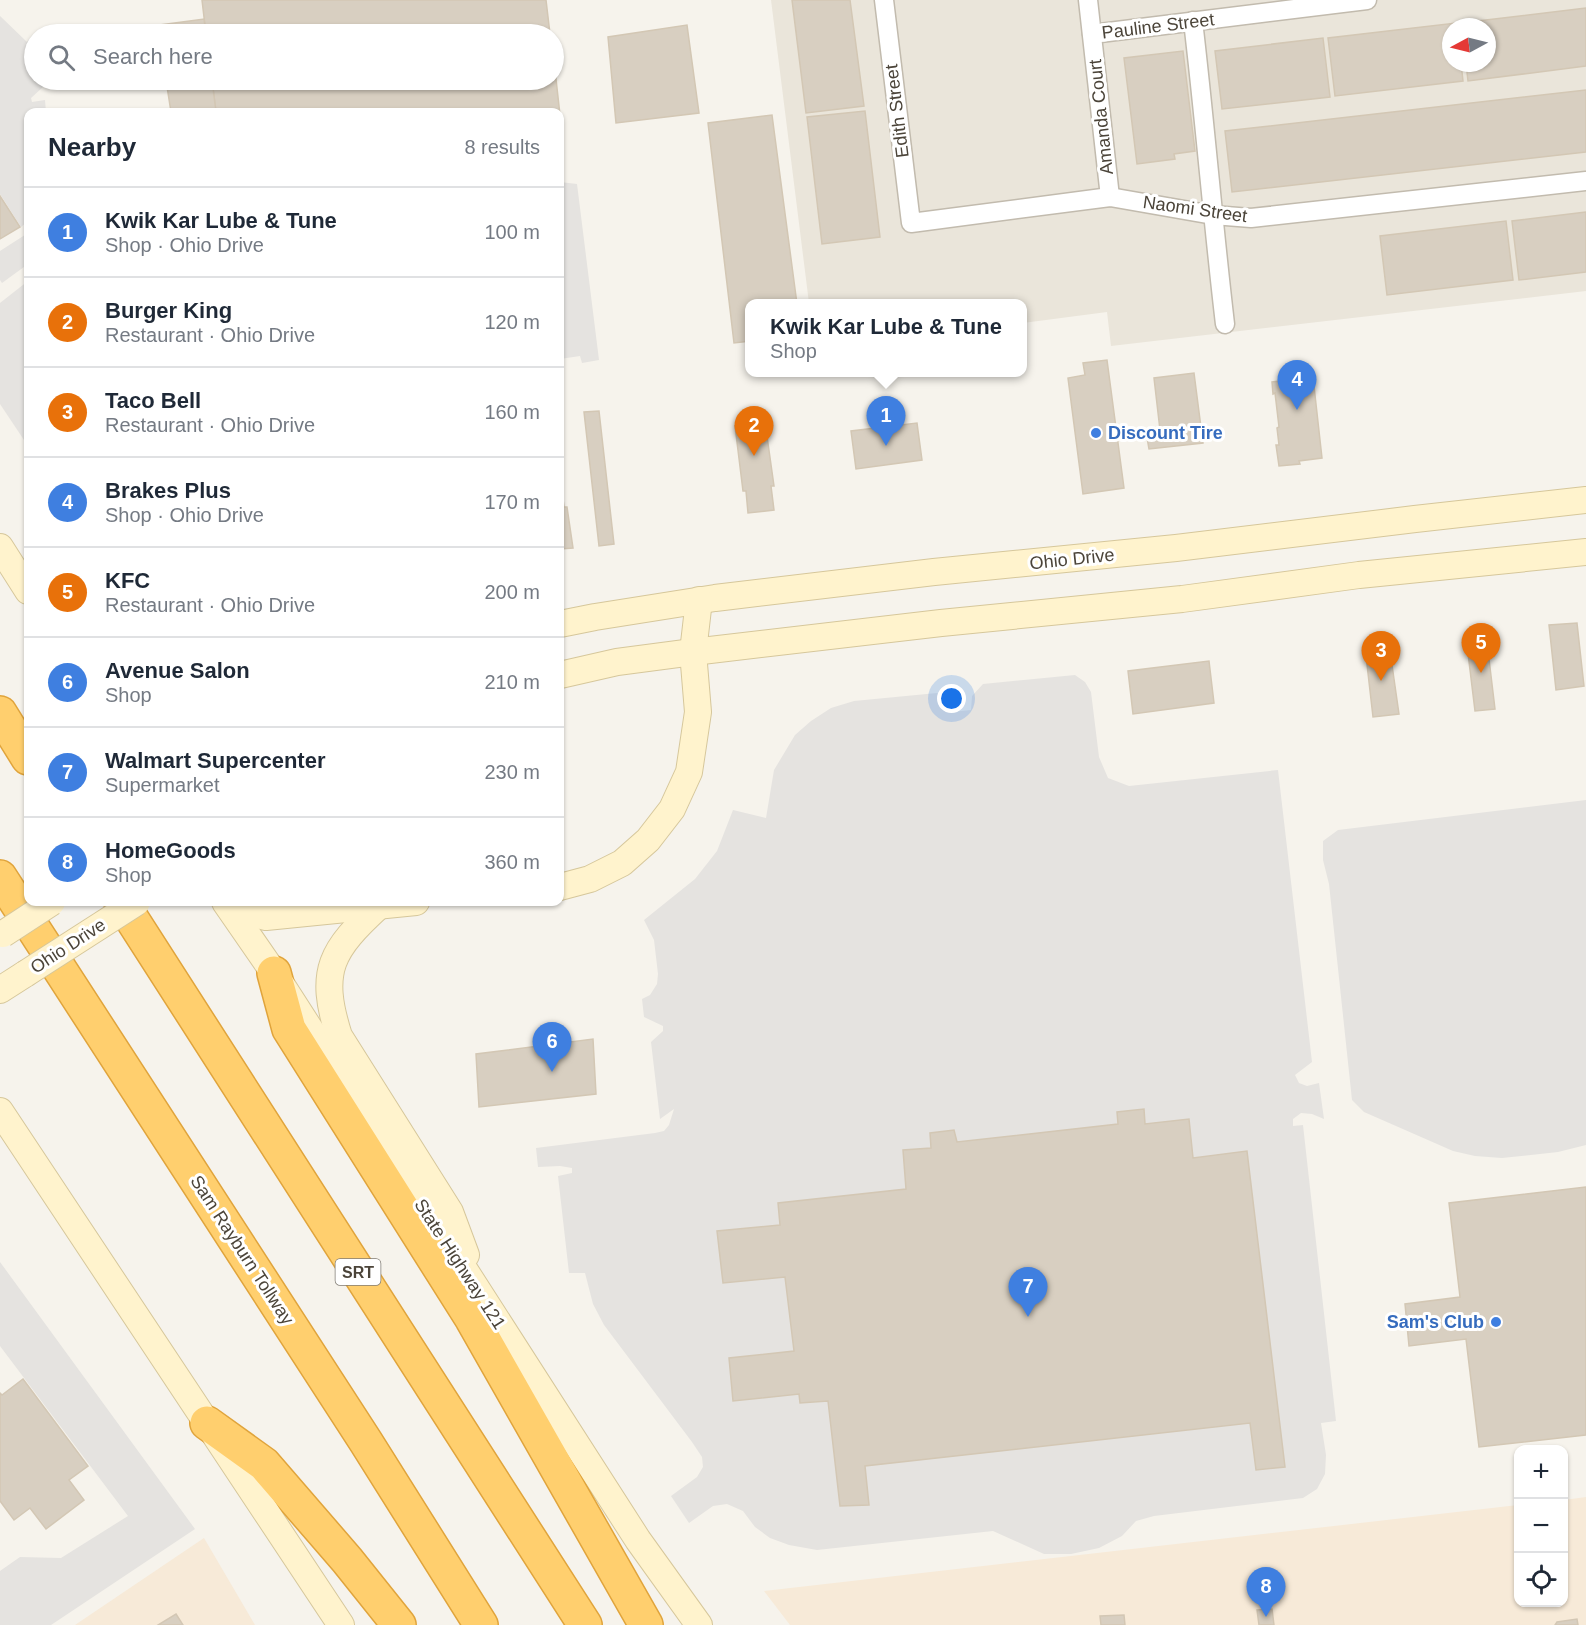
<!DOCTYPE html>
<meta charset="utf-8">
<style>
body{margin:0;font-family:Arial,sans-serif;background:#f6f6f7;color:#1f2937}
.controls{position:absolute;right:18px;bottom:18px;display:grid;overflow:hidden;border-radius:12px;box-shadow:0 2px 4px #0004}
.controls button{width:54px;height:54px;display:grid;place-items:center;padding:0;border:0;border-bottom:2px solid #e0e1e3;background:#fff;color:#1f2937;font:30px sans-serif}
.compass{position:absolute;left:1442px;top:18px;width:54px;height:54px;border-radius:50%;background:#fff;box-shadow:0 2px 4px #0004;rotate:263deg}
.you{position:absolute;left:952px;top:699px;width:21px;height:21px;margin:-15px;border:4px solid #fff;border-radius:50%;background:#1a73e8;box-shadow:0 0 0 9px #1a73e833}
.badge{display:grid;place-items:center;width:39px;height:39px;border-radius:50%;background:#ea580c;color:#fff;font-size:20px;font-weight:700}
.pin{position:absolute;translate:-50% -50px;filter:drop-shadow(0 2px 3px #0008)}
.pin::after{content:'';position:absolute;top:32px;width:21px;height:18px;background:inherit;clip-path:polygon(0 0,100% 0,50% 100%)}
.popup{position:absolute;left:745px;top:299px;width:282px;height:78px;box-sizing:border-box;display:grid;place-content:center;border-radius:12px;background:#fff;filter:drop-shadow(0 2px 4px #0005);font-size:20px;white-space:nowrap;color:#747a83}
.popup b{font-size:22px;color:#1f2937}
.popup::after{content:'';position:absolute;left:50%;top:100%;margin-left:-12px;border:12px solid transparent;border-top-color:#fff}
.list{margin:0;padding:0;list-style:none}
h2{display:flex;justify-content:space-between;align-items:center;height:78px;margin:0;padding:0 24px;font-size:26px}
h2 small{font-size:20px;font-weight:400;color:#747a83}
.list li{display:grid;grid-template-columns:39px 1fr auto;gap:18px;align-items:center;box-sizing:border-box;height:90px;padding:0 24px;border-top:2px solid #e0e1e3}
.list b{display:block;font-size:22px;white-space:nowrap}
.list p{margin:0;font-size:20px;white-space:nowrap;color:#747a83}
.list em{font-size:20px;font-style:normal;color:#747a83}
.icon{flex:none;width:33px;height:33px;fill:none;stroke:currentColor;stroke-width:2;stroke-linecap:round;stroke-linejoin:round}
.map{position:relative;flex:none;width:1586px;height:1625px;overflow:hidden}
.search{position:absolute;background:#fff;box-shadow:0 2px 4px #0004;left:24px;top:24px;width:540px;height:66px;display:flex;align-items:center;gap:15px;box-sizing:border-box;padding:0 21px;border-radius:33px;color:#747a83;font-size:22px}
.panel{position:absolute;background:#fff;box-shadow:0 2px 4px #0004;left:24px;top:108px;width:540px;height:798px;border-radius:12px}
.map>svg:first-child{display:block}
.residential{fill:#eae5da;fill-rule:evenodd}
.commercial{fill:#f7ead8}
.parking{fill:#e5e3e0}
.building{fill:#d8cfc1;stroke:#d3c7b4;stroke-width:1.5}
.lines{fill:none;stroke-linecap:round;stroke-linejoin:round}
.street-casing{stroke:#c2bbae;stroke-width:21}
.secondary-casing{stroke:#d6c79b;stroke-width:28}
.highway-casing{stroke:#e0a43c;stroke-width:36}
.street{stroke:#fff;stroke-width:18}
.secondary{stroke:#fff3cd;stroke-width:26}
.highway{stroke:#ffcf6e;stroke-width:33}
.secondary-bridge-casing{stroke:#d6c79b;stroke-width:28;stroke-linecap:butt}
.secondary-bridge{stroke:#fff3cd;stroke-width:26}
.shop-dot{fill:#3f7fe0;stroke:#fff;stroke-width:2}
.labels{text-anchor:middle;stroke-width:6;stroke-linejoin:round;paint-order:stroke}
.shield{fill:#fff;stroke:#817c74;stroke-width:1.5}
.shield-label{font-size:16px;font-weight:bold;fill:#4b4439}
.street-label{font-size:18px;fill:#4b4439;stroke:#fff}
.shop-label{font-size:18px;font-weight:bold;fill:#366cbe;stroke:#fff;text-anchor:start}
</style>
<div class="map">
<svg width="1586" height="1625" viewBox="0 0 1586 1625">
<rect width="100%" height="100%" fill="#f6f3ec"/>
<!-- residential -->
<path class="residential" d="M771 0H1586V291L1111 346 1107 312 1023 323 1022 304 809 303ZM1451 27H1487V63H1451Z"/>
<!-- commercial -->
<g class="commercial">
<polygon points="1586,1497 1586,1625 790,1625 764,1591 1518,1505 1518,1602 1564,1602 1564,1500"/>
<polygon points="204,1538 255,1625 75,1625"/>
</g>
<!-- parking -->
<g class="parking">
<polygon points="0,16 27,42 32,36 34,39 34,80 44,80 44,86 31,98 32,102 45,100 46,112 28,112 28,221 21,227 0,194"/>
<polygon points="560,182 577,184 599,360 582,363 580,356 560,359"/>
<polygon points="28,233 28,264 2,283 0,280 0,251"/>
<polygon points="28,281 28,446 0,404 0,303"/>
<polygon points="1075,675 1085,682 1091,692 1099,757 1108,778 1129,786 1278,770 1312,1062 1295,1075 1299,1083 1307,1086 1319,1083 1324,1119 1312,1114 1301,1113 1293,1119 1293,1126 1303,1125 1336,1421 1321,1423 1326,1455 1325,1474 1317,1489 1303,1498 1154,1516 1136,1521 1122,1536 1099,1548 1071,1554 1044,1554 993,1531 817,1550 789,1545 770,1538 755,1527 743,1511 727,1504 713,1506 689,1523 671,1496 697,1477 703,1467 702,1457 692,1442 604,1325 593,1304 585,1273 569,1273 558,1176 572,1173 572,1168 560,1166 538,1167 536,1148 655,1133 664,1131 669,1125 674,1109 660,1119 651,1042 663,1031 663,1026 644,1017 642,999 650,995 657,984 658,974 654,940 644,920 695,879 717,851 733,810 766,818 774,770 795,735 811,721 831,708 854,701 937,693 948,700 951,712 971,710 972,696 983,684"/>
<polygon points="1586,800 1586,1145 1558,1152 1502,1158 1475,1156 1453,1151 1364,1112 1352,1100 1329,884 1323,860 1323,841 1338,830"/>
<polygon points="0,1262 195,1529 51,1625 0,1625 0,1571 20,1557 61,1558 128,1516 0,1346"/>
</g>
<!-- building -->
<g class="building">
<polygon points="202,0 546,0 550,34 206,34"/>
<polygon points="792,0 850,0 864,106 806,113"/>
<polygon points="1586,8 1586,66 1468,81 1466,63 1487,63 1487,27 1461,27 1461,23"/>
<polygon points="204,19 206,34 161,34 160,25"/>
<polygon points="1456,23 1456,27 1451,27 1451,63 1461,63 1463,81 1335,96 1328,38"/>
<polygon points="687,25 699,113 616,123 608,37"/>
<polygon points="1323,38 1330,97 1222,109 1215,51"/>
<polygon points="1183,51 1195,151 1174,154 1175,159 1137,164 1124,58"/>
<polygon points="554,61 562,133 560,133 560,112 216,112 212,80 554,80"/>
<polygon points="166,80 212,80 216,112 171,112"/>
<polygon points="1586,90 1586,152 1232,192 1225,131"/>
<polygon points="865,111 880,237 822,244 807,117"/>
<polygon points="772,115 797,304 750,304 750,341 734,343 708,123"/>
<polygon points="0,196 20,227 0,239"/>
<polygon points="1586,212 1586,272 1519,280 1512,221"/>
<polygon points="1506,221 1513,280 1387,295 1380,236"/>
<polygon points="1107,360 1124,488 1083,494 1068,378 1085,375 1083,363"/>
<polygon points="1194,373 1203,443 1149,449 1146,432 1160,430 1154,378"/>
<polygon points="1313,377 1322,458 1299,461 1300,464 1279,466 1276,445 1279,445 1277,428 1279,427 1275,393 1273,394 1272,382"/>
<polygon points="599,411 614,544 599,546 584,412"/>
<polygon points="765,422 774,486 771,486 774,510 748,513 746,491 743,491 735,426"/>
<polygon points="917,423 922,460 856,469 851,431"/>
<polygon points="560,475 564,507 567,507 573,548 560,549"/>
<polygon points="1577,623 1584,686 1556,690 1549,625"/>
<polygon points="1486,634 1495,709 1475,711 1466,637"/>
<polygon points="1389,644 1399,714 1373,717 1365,647"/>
<polygon points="1209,661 1214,703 1133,714 1128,671"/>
<polygon points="593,1039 596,1094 479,1107 476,1054"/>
<polygon points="1144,1109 1145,1124 1189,1119 1193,1158 1247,1151 1285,1467 1256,1470 1250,1423 865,1466 869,1505 840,1506 828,1401 800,1403 799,1394 733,1401 729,1358 794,1351 785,1277 723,1283 717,1231 780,1225 778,1203 906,1189 903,1150 931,1148 930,1133 954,1130 957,1142 1118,1124 1117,1112"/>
<polygon points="1586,1187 1586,1435 1479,1447 1466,1339 1409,1346 1405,1304 1460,1297 1449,1203"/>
<polygon points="23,1379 88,1466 69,1480 84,1500 46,1529 30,1508 14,1520 0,1501 0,1393 2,1395"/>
<polygon points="1272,1609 1274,1625 1259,1625 1257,1610"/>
<polygon points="176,1614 183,1625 158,1625"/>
<polygon points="1124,1615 1125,1625 1101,1625 1100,1616"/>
<polygon points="1577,1619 1578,1625 1555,1625 1557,1622"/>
</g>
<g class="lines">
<defs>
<g id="street">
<polyline points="884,0 911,223 1110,197 1213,215 1251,218 1586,181"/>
<polyline points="1088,0 1110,197"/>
<path d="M1193 21C1205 122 1213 223 1225 324"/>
<polyline points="1092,34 1367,0"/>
</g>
<g id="secondary">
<polyline points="0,547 28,591"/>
<polyline points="560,624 595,617 715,598 934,572 1176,548 1415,519 1586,500"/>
<polyline points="560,675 617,662 693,652 941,623 1182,599 1359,575 1586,552"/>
<polyline points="560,887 590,879 622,863 648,840 672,809 689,772 698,712 693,652 699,600"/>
<polyline points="225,902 274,973 638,1540 699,1625"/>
<polyline points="226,902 253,914 266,917 416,902"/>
<path d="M380 905C331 950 318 970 339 1036L450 1212 466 1255"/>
<polyline points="0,990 25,974"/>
<polyline points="0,1111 341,1625"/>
</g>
<g id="highway">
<polyline points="0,713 28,758"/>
<polyline points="0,877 366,1442 481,1625"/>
<polyline points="121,902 585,1625"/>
<polyline points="274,973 289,1029 472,1319 646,1625"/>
<polyline points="207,1423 264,1464 347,1560 399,1625"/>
</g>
</defs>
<!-- street casing -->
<use href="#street" class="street-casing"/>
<!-- secondary casing -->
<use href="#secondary" class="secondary-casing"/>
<!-- highway casing -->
<use href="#highway" class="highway-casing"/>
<!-- street -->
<use href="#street" class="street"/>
<!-- secondary -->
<use href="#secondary" class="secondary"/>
<!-- highway -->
<use href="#highway" class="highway"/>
<defs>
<g id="secondary-bridge">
<polyline points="3,934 52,902"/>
<polyline points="25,974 137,902"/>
</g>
</defs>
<!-- secondary-bridge casing -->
<use href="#secondary-bridge" class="secondary-bridge-casing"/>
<!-- secondary-bridge -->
<use href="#secondary-bridge" class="secondary-bridge"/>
</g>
<!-- markers -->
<g class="shop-dot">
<circle cx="1096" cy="433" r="6"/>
<circle cx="1496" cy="1322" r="6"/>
</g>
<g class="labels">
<!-- shield labels -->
<rect class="shield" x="335.5" y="1259" width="45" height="26" rx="4.5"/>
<g class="shield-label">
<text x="358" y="1278">SRT</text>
</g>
<!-- street labels -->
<g class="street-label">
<text transform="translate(1158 26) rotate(-7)" y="6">Pauline Street</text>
<text transform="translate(897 111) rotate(-97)" y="6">Edith Street</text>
<text transform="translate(1101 117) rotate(-96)" y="6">Amanda Court</text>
<text transform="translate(1195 209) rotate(8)" y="6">Naomi Street</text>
<text transform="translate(1072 559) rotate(-6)" y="6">Ohio Drive</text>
<text transform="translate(68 946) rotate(-33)" y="6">Ohio Drive</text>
<text transform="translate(242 1250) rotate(57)" y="6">Sam Rayburn Tollway</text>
<text transform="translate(460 1264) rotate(57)" y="6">State Highway 121</text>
</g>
<!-- shop labels -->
<g class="shop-label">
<text x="1108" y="439">Discount Tire</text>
<text x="1484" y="1328" text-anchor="end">Sam's Club</text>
</g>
</g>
</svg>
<div class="controls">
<button>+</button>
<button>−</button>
<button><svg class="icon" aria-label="locate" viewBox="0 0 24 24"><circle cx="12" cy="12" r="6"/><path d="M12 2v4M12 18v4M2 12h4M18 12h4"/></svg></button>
</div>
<svg class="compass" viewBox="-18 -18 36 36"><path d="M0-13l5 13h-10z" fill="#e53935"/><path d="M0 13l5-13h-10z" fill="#747a83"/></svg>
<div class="you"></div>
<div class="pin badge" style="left:886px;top:446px;background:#3f7fe0">1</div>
<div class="popup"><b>Kwik Kar Lube &amp; Tune</b>Shop</div>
<div class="pin badge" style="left:754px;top:456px;background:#e8710a">2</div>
<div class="pin badge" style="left:1381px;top:681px;background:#e8710a">3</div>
<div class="pin badge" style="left:1297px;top:410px;background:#3f7fe0">4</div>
<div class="pin badge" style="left:1481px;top:673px;background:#e8710a">5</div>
<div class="pin badge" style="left:552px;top:1072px;background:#3f7fe0">6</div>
<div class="pin badge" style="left:1028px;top:1317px;background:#3f7fe0">7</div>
<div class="pin badge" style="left:1266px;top:1617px;background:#3f7fe0">8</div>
<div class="search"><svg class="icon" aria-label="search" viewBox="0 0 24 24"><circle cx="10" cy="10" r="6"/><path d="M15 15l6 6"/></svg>Search here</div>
<section class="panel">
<h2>Nearby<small>8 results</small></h2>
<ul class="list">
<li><span class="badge" style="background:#3f7fe0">1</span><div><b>Kwik Kar Lube &amp; Tune</b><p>Shop · Ohio Drive</p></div><em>100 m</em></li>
<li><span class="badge" style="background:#e8710a">2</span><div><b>Burger King</b><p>Restaurant · Ohio Drive</p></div><em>120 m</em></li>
<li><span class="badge" style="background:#e8710a">3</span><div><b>Taco Bell</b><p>Restaurant · Ohio Drive</p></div><em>160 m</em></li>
<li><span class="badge" style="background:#3f7fe0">4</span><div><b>Brakes Plus</b><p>Shop · Ohio Drive</p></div><em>170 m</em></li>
<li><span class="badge" style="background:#e8710a">5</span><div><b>KFC</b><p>Restaurant · Ohio Drive</p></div><em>200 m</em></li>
<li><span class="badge" style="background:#3f7fe0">6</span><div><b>Avenue Salon</b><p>Shop</p></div><em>210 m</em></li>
<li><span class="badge" style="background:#3f7fe0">7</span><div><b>Walmart Supercenter</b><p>Supermarket</p></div><em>230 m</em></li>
<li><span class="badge" style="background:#3f7fe0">8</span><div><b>HomeGoods</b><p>Shop</p></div><em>360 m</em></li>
</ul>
</section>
</div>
